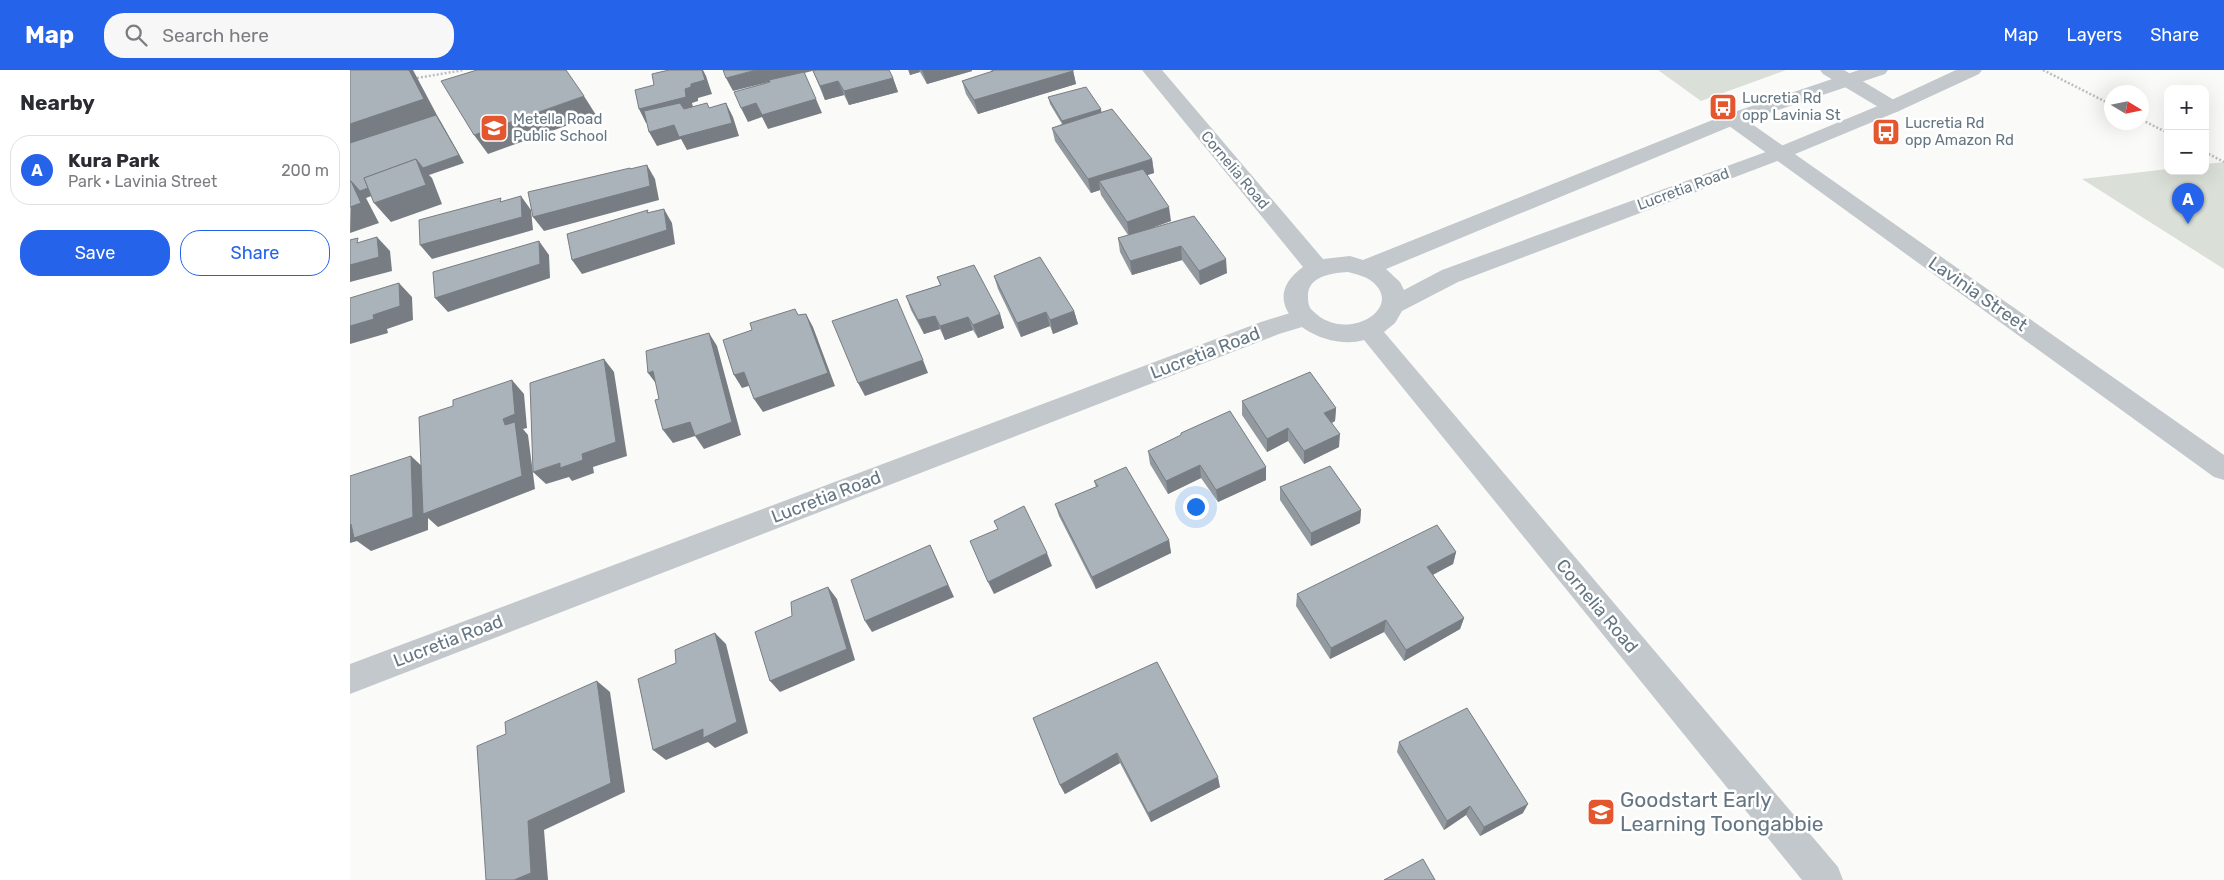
<!DOCTYPE html>
<meta charset="utf-8">
<style>
body{margin:0;font-family:Rubik,sans-serif;background:#f7f7f7;color:#2b2b33}
.controls{position:absolute;right:15px;top:15px;display:grid;overflow:hidden;border-radius:10px;box-shadow:0 5px 20px #0002}
.controls button{width:45px;height:45px;display:grid;place-items:center;padding:0;border:0;border-bottom:1px solid #e1e1e2;background:#fff;color:#2b2b33;font:25px sans-serif}
.compass{position:absolute;left:1754px;top:15px;width:45px;height:45px;border-radius:50%;background:#fff;box-shadow:0 5px 20px #0002;rotate:100deg}
.you{position:absolute;left:845px;top:436px;width:18px;height:18px;margin:-12px;border:4px solid #fff;border-radius:50%;background:#1a73e8;box-shadow:0 0 0 8px #1a73e833}
.badge{display:grid;place-items:center;width:32px;height:32px;border-radius:50%;background:#2563eb;color:#fff;font-size:16px;font-weight:700}
.pin{position:absolute;translate:-50% -41px;filter:drop-shadow(0 1px 2px #0008)}
.pin::after{content:'';position:absolute;top:26px;width:18px;height:15px;background:inherit;clip-path:polygon(0 0,100% 0,50% 100%)}
.list{margin:0;padding:0;list-style:none}
h2{display:flex;justify-content:space-between;align-items:center;height:65px;margin:0;padding:0 20px;font-size:21px}
h2 small{font-size:16px;font-weight:400;color:#7c7c81}
.list li{display:grid;grid-template-columns:32px 1fr auto;gap:15px;align-items:center;box-sizing:border-box;height:70px;margin:0 10px 10px;padding:0 10px;border:1px solid #e1e1e2;border-radius:20px}
.list b{display:block;font-size:19px;white-space:nowrap}
.list p{margin:0;font-size:16px;white-space:nowrap;color:#7c7c81}
.list em{font-size:16px;font-style:normal;color:#7c7c81}
.actions{display:flex;gap:10px;padding:15px 20px}
.actions a{flex:1;padding:11px 0;border:1px solid #2563eb;border-radius:20px;text-align:center;font-size:18px;color:#2563eb}
.actions .main{background:#2563eb;color:#fff}
.icon{flex:none;width:28px;height:28px;fill:none;stroke:currentColor;stroke-width:2;stroke-linecap:round;stroke-linejoin:round}
.map{position:relative;flex:none;width:1874px;height:810px;overflow:hidden}
header{display:flex;align-items:center;gap:30px;box-sizing:border-box;height:70px;padding:0 25px;background:#2563eb;color:#fff}
header strong{font-size:24px}
nav{display:flex;gap:28px;margin-inline-start:auto;font-size:18px}
.search{width:350px;height:45px;background:#f7f7f7;display:flex;align-items:center;gap:12px;box-sizing:border-box;padding:0 18px;border-radius:20px;color:#7c7c81;font-size:19px}
main{display:flex}
aside{flex:1;background:#fff}
.map>svg:first-child{display:block}
.green{fill:#dadfd7}
.lines{fill:none;stroke-linecap:round;stroke-linejoin:round}
.path{stroke:#bbbfc2;stroke-width:2.5;stroke-dasharray:2 2;stroke-linecap:butt}
.minor{fill:#c3c8cc;fill-rule:evenodd}
.tertiary{fill:#c3c8cc;fill-rule:evenodd}
.wall{fill:#929a9f}
.shaded-wall{fill:#777d82}
.building{fill:#aab3b9;stroke:#777d82}
.labels{text-anchor:middle;stroke-width:5;stroke-linejoin:round;paint-order:stroke}
.far-poi-label{font-size:15px;fill:#657683;stroke:#fff;text-anchor:start}
.far-street-label{font-size:15px;fill:#657683;stroke:#fff}
.street-label{font-size:18px;fill:#657683;stroke:#fff}
.near-poi-label{font-size:21px;fill:#657683;stroke:#fff;text-anchor:start}
</style>
<header>
<strong>Map</strong>
<div class="search"><svg class="icon" aria-label="search" viewBox="0 0 24 24"><circle cx="10" cy="10" r="6"/><path d="M15 15l6 6"/></svg>Search here</div>
<nav><a>Map</a><a>Layers</a><a>Share</a></nav>
</header>
<main>
<aside>
<h2>Nearby<small></small></h2>
<ul class="list">
<li><span class="badge">A</span><div><b>Kura Park</b><p>Park · Lavinia Street</p></div><em>200 m</em></li>
</ul>
<div class="actions"><a class="main">Save</a><a>Share</a></div>
</aside>
<div class="map">
<svg width="1874" height="810" viewBox="0 0 1874 810">
<rect width="100%" height="100%" fill="#fafaf8"/>
<!-- green -->
<g class="green">
<polygon points="1308,0 1436,0 1351,31"/>
<polygon points="1874,92 1874,199 1732,109 1818,99 1818,101 1855,101 1855,94"/>
</g>
<g class="lines">
<!-- path -->
<g class="path">
<polyline points="1693,0 1762,35"/>
<polyline points="67,8 114,0"/>
<polyline points="1792,50 1818,63"/>
<polyline points="1855,82 1874,92"/>
</g>
<!-- minor -->
<g class="minor">
<polygon points="1470,0 1494,0 1549,33 1552,37 1549,41 1542,43 1535,41 1473,4"/>
<polygon points="1382,43 1389,45 1874,385 1874,410 1864,407 1375,53 1372,49 1375,45"/>
<polygon points="953,239 962,242 965,248 962,254 929,264 0,624 0,594 911,252"/>
</g>
<!-- tertiary -->
<path class="tertiary" d="M792 0H812L973 189 1000 186 1013 190 1375 45 1509 0H1538L1535 4 1389 53 1036 199 1050 212 1054 220 1092 200 1424 79 1535 33 1606 0H1632L1629 4 1549 41 1438 87 1108 212 1052 241 1045 253 1034 262 1488 797 1493 810H1452L1014 270C970 283 899 235 953 197ZM998 202C1005 204 1014 206 1020 210 1058 237 996 275 963 241 959 238 958 233 958 227 957 206 982 203 998 202Z"/>
</g>
<!-- wall -->
<g class="wall">
<polygon points="558,0 622,0 622,1 577,14 570,2 560,5"/>
<polygon points="641,0 723,0 726,14 628,44 616,24 612,11 642,2"/>
<polygon points="463,1 543,8 548,22 499,35 494,25 475,30"/>
<polygon points="698,27 751,42 802,89 804,103 797,105 821,151 804,157 877,203 850,215 832,190 782,205 770,182 768,168 778,165 751,125 750,120 741,123 705,71 702,58 712,54 700,34"/>
<polygon points="644,206 724,241 728,254 703,264 700,256 671,267 648,219"/>
<polygon points="587,207 650,244 654,258 628,268 623,260 595,270 590,259 574,264 561,240 556,226 590,215"/>
<polygon points="892,331 986,338 985,351 982,353 989,377 954,394 938,371 917,382 892,345"/>
<polygon points="798,381 916,410 868,432 851,408 818,424 800,394"/>
<polygon points="744,411 819,470 821,483 746,519 709,446 705,434 746,417"/>
<polygon points="930,417 1011,440 1010,453 961,476 930,430"/>
<polygon points="1106,482 1103,494 1083,505 1114,548 1110,559 1054,591 1034,562 980,589 946,536 947,524"/>
<polygon points="683,648 870,717 801,752 770,693 715,724 710,715"/>
<polygon points="1049,672 1173,743 1130,766 1116,745 1094,760 1047,682"/>
</g>
<!-- shaded-wall -->
<g class="shaded-wall">
<polygon points="59,0 63,0 88,47 91,52 114,93 79,105 82,108 92,134 41,152 24,133 73,107 16,128 29,153 0,163 1,111 66,89 0,79 0,54"/>
<polygon points="352,0 353,0 356,6 362,24 348,28 348,31 342,33 344,41 296,53 289,39 341,14"/>
<polygon points="406,0 466,0 383,21 376,8"/>
<polygon points="559,0 569,0 570,2 560,5"/>
<polygon points="572,0 622,0 622,1 577,14"/>
<polygon points="723,1 726,14 628,44 624,30"/>
<polygon points="543,8 548,22 499,35 494,21"/>
<polygon points="488,11 494,25 475,30 470,16"/>
<polygon points="234,26 246,45 138,84 124,65"/>
<polygon points="466,29 472,43 418,59 412,47 398,52 391,38 406,33"/>
<polygon points="376,33 383,47 389,66 337,80 331,69 307,76 299,62"/>
<polygon points="751,39 752,46 714,58 712,51"/>
<polygon points="802,89 804,103 754,119 749,111 750,120 741,123 738,109"/>
<polygon points="297,95 305,109 309,130 194,161 183,147"/>
<polygon points="171,126 181,140 183,160 82,189 70,175"/>
<polygon points="819,137 821,151 779,166 777,152"/>
<polygon points="314,139 322,153 325,174 232,204 222,190"/>
<polygon points="27,167 40,181 42,201 0,212 0,195"/>
<polygon points="189,171 199,185 200,208 98,242 85,228"/>
<polygon points="831,176 832,190 782,205 780,191"/>
<polygon points="876,189 877,203 850,215 849,201"/>
<polygon points="49,213 62,227 63,250 37,259 38,263 0,274 0,256 23,245"/>
<polygon points="724,241 728,254 703,264 700,250"/>
<polygon points="696,242 700,256 671,267 667,253"/>
<polygon points="456,244 463,257 485,316 413,342 404,329"/>
<polygon points="650,244 654,258 628,268 623,255"/>
<polygon points="585,246 590,259 574,264 568,250"/>
<polygon points="618,247 623,260 595,270 590,256"/>
<polygon points="359,263 367,276 391,365 354,379 345,366 323,373 313,360"/>
<polygon points="254,289 264,302 277,386 243,397 244,403 222,411 219,407 196,414 183,402 210,393 232,384"/>
<polygon points="573,290 578,303 515,326 508,313"/>
<polygon points="303,301 308,316 298,303"/>
<polygon points="394,302 402,315 392,318 384,305"/>
<polygon points="162,310 174,324 177,358 173,359 178,365 185,419 88,457 78,448 78,460 21,481 7,471 0,473 0,455 61,386 75,399 155,355 153,349"/>
<polygon points="986,338 985,351 974,356 974,343"/>
<polygon points="938,358 938,371 917,382 917,369"/>
<polygon points="990,364 989,377 954,394 954,381"/>
<polygon points="850,395 851,408 818,424 816,411"/>
<polygon points="916,397 916,410 868,432 866,420"/>
<polygon points="1011,440 1010,453 961,476 961,463"/>
<polygon points="819,470 821,483 746,519 742,507"/>
<polygon points="580,475 604,527 522,562 515,551"/>
<polygon points="1106,482 1103,494 1074,509 1077,497"/>
<polygon points="697,483 702,496 644,524 638,512"/>
<polygon points="478,517 487,529 505,590 430,622 420,611"/>
<polygon points="1114,548 1110,559 1054,591 1056,580"/>
<polygon points="1036,550 1034,562 980,589 981,578"/>
<polygon points="365,563 376,574 398,663 365,678 358,672 316,690 303,680"/>
<polygon points="247,611 260,622 275,722 194,760 198,810 164,810 178,751"/>
<polygon points="767,683 770,693 715,724 710,715"/>
<polygon points="868,707 870,717 801,752 798,743"/>
<polygon points="1178,734 1173,743 1130,766 1134,757"/>
<polygon points="1120,736 1116,745 1094,760 1097,751"/>
</g>
<!-- building -->
<g class="building">
<polygon points="0,0 59,0 74,29 0,54"/>
<polygon points="127,0 216,0 234,26 124,65 91,11"/>
<polygon points="319,0 352,0 355,10 341,14 341,17 335,19 336,27 289,39 285,20 304,15 302,4"/>
<polygon points="373,0 406,0 376,8"/>
<polygon points="467,0 539,0 543,8 494,21 488,11 470,16 463,1"/>
<polygon points="643,0 723,0 723,1 624,30 612,11 643,1"/>
<polygon points="454,2 466,29 412,45 406,33 391,38 384,22 420,12 419,10"/>
<polygon points="736,17 751,39 712,51 698,27"/>
<polygon points="330,33 334,39 357,33 359,38 376,33 382,53 329,67 324,55 299,62 294,41"/>
<polygon points="762,39 802,89 738,109 702,58"/>
<polygon points="86,45 109,85 73,98 66,89 14,108 18,118 10,121 1,111 0,111 0,73"/>
<polygon points="66,89 76,115 24,133 14,108"/>
<polygon points="297,95 300,116 183,147 178,122 280,98 280,99"/>
<polygon points="793,99 819,137 777,152 749,111"/>
<polygon points="0,111 1,111 11,133 0,137"/>
<polygon points="171,126 172,147 70,175 69,150 151,128 150,132"/>
<polygon points="314,139 317,160 222,190 217,164 298,140 297,143"/>
<polygon points="844,146 876,189 849,201 831,176 780,191 768,168"/>
<polygon points="27,167 29,187 0,195 0,170 8,168 7,173"/>
<polygon points="189,171 190,194 85,228 83,202"/>
<polygon points="690,187 724,241 700,250 696,242 667,253 644,206"/>
<polygon points="624,195 650,244 623,255 618,247 590,256 585,246 568,250 556,226 591,215 587,207"/>
<polygon points="49,213 50,236 23,245 24,249 0,256 0,228"/>
<polygon points="547,229 573,290 508,313 482,251"/>
<polygon points="445,239 448,245 456,244 478,303 404,329 394,302 384,305 373,270 402,260 400,253"/>
<polygon points="359,263 382,352 345,366 340,352 313,360 305,330 309,329 303,301 298,303 296,281"/>
<polygon points="254,289 266,372 232,384 233,390 210,398 210,393 183,402 180,313"/>
<polygon points="960,302 986,338 974,343 990,364 954,381 938,358 917,369 892,331"/>
<polygon points="162,310 165,344 153,349 155,355 165,352 172,406 73,444 69,347 103,336 103,330"/>
<polygon points="880,341 916,397 866,420 850,395 816,411 798,381 831,365 831,363"/>
<polygon points="61,386 63,447 4,468 1,454 0,455 0,406"/>
<polygon points="980,396 1011,440 961,463 930,417"/>
<polygon points="776,397 819,470 742,507 705,434 748,416 744,411"/>
<polygon points="674,436 697,483 638,512 620,471 648,459 644,451"/>
<polygon points="1087,455 1106,482 1077,497 1114,548 1056,580 1036,550 981,578 947,524"/>
<polygon points="580,475 598,515 515,551 501,510"/>
<polygon points="478,517 497,579 420,611 405,562 442,546 441,532"/>
<polygon points="365,563 387,652 353,668 353,659 303,680 288,609 326,593 325,580"/>
<polygon points="807,592 868,707 798,743 767,683 710,715 683,648"/>
<polygon points="247,611 261,713 178,751 181,803 164,810 136,810 127,676 156,664 155,652"/>
<polygon points="1117,638 1178,734 1134,757 1120,736 1097,751 1049,672"/>
<polygon points="1073,789 1085,810 1034,810"/>
</g>
<!-- icons -->
<defs>
<symbol id="bus-square" viewBox="-11 -11 22 22"><rect x="-9" y="-9" width="18" height="18" rx="4" fill="#e4572e" stroke="#fff"/><path d="M-5-6H5V4H4V6H2V4H-2V6H-4V4H-5ZM-3.5-4V0h7V-4ZM-3.5 1.2v1.5H-2V1.2ZM2 1.2v1.5H3.5V1.2Z" fill="#fff"/></symbol>
<symbol id="school-square" viewBox="-11 -11 22 22"><rect x="-9" y="-9" width="18" height="18" rx="4" fill="#e4572e" stroke="#fff"/><path d="M0-5L7-2L0 1L-7-2ZM-4 1L0 2.5L4 1V4Q0 6-4 4Z" fill="#fff"/></symbol>
</defs>
<g fill-rule="evenodd">
<use href="#bus-square" x="1357" y="21" width="32" height="32"/>
<use href="#school-square" x="128" y="42" width="32" height="32"/>
<use href="#bus-square" x="1520" y="46" width="32" height="32"/>
<use href="#school-square" x="1235" y="726" width="32" height="32"/>
</g>
<g class="labels">
<!-- far-poi labels -->
<g class="far-poi-label">
<text x="1392" y="33">Lucretia Rd<tspan x="1392" dy="17">opp Lavinia St</tspan></text>
<text x="163" y="54">Metella Road<tspan x="163" dy="17">Public School</tspan></text>
<text x="1555" y="58">Lucretia Rd<tspan x="1555" dy="17">opp Amazon Rd</tspan></text>
</g>
<!-- far-street labels -->
<g class="far-street-label">
<text transform="translate(885 100) rotate(50)" y="5">Cornelia Road</text>
<text transform="translate(1333 119) rotate(-20)" y="5">Lucretia Road</text>
</g>
<!-- street labels -->
<g class="street-label">
<text transform="translate(1628 224) rotate(35)" y="6">Lavinia Street</text>
<text transform="translate(855 283) rotate(-21)" y="6">Lucretia Road</text>
<text transform="translate(476 427) rotate(-21)" y="6">Lucretia Road</text>
<text transform="translate(1247 536) rotate(50)" y="6">Cornelia Road</text>
<text transform="translate(98 571) rotate(-21)" y="6">Lucretia Road</text>
</g>
<!-- near-poi labels -->
<g class="near-poi-label">
<text x="1270" y="737">Goodstart Early<tspan x="1270" dy="24">Learning Toongabbie</tspan></text>
</g>
</g>
</svg>
<div class="controls">
<button>+</button>
<button>−</button>
</div>
<svg class="compass" viewBox="-18 -18 36 36"><path d="M0-13l5 13h-10z" fill="#e53935"/><path d="M0 13l5-13h-10z" fill="#7c7c81"/></svg>
<div class="you"></div>
<div class="pin badge" style="left:1838px;top:154px">A</div>
</div>
</main>
